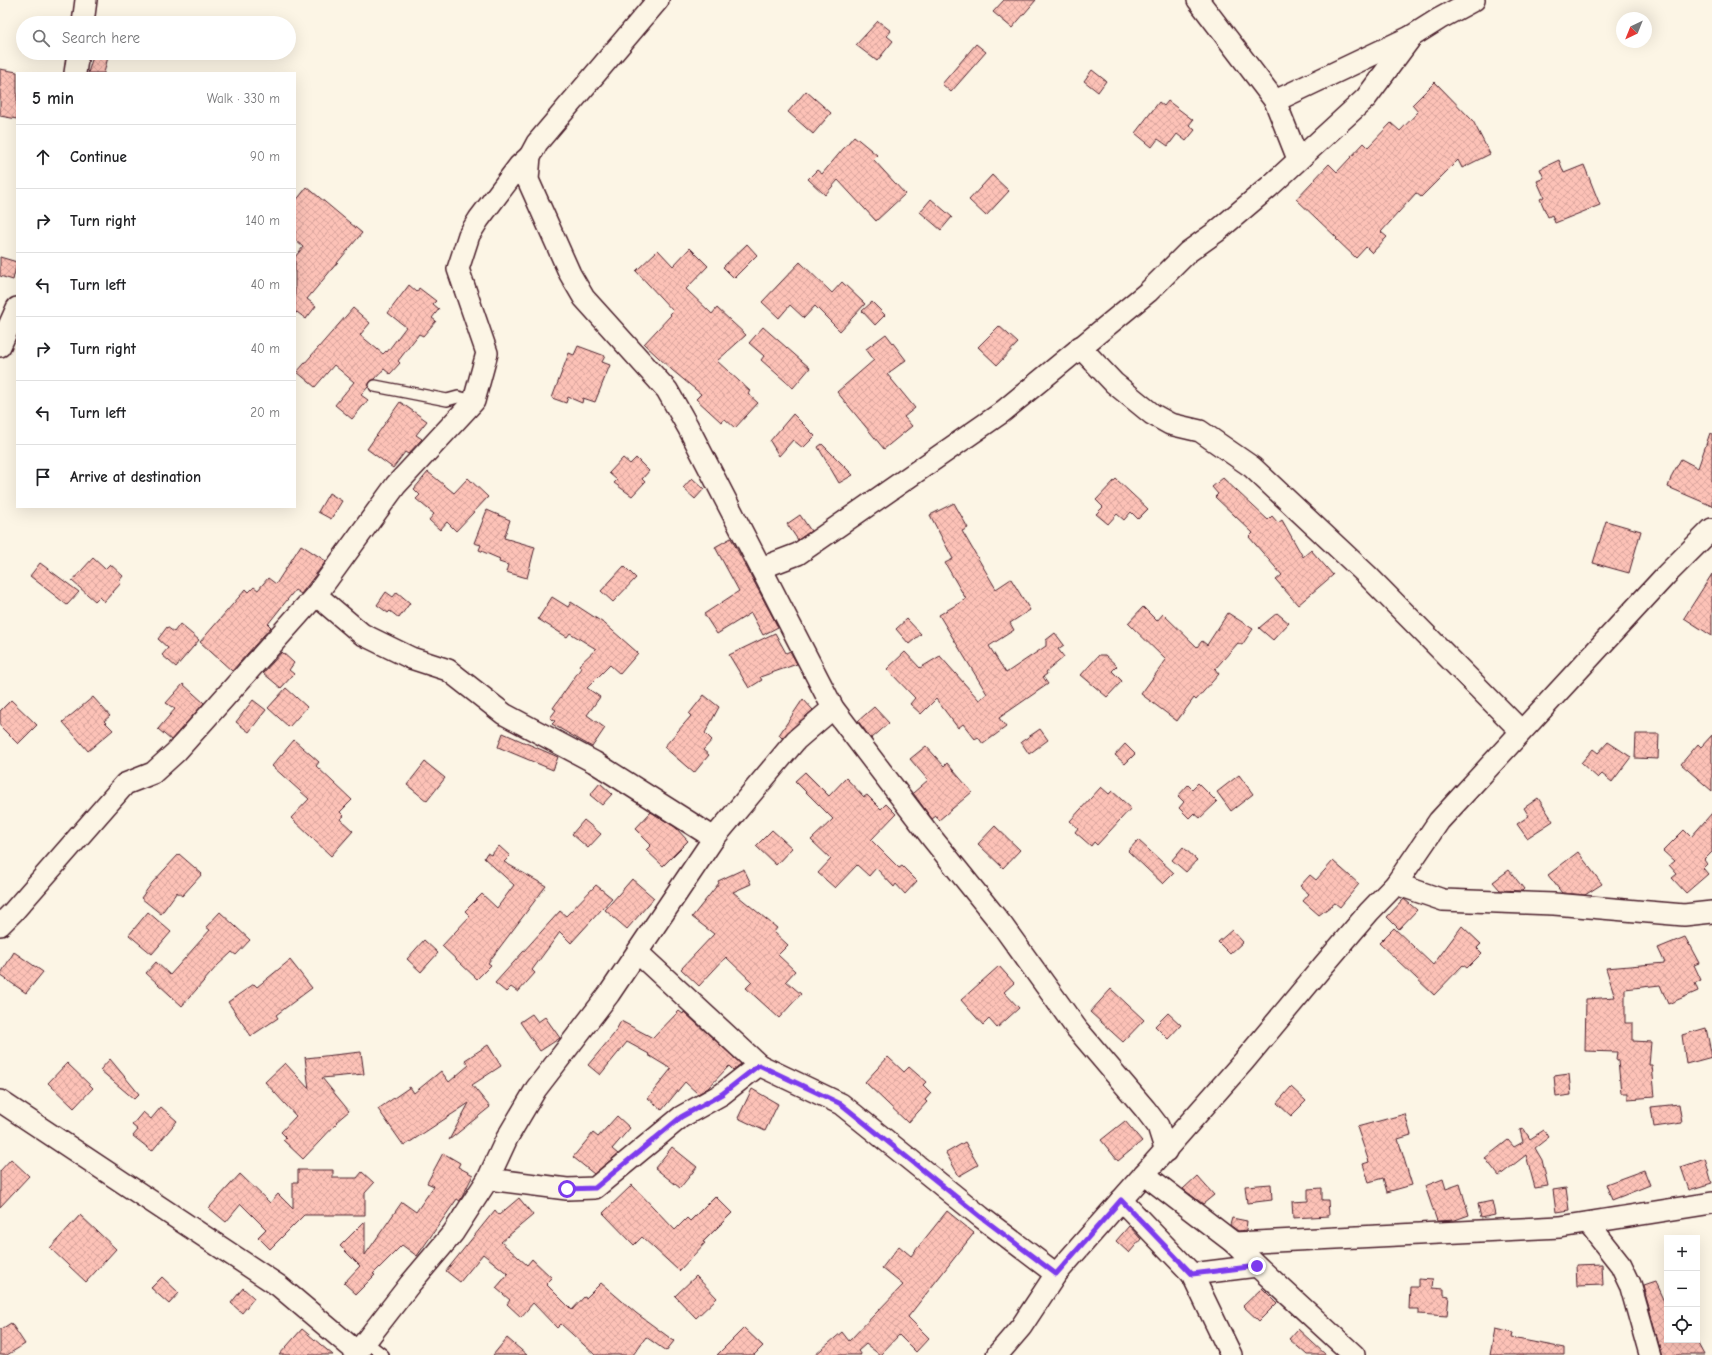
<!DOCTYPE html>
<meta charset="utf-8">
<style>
body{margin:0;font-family:"Comic Neue",sans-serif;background:#f2f2f2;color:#202124}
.controls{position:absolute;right:12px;bottom:12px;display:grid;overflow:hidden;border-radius:0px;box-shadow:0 4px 16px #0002}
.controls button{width:36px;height:36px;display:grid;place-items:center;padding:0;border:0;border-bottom:1px solid #e0e0e0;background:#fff;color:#202124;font:20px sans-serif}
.compass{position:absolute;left:1616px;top:12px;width:36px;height:36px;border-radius:50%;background:#fff;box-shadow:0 4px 16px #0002;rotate:223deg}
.stop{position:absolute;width:12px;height:12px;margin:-9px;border:3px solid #7c3aed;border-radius:50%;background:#fff}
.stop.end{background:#7c3aed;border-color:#fff;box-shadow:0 1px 4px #0008}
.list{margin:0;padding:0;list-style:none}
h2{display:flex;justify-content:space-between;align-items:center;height:52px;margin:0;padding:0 16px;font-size:17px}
h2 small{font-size:13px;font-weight:400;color:#757577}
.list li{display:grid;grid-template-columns:26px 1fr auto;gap:12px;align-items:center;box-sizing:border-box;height:64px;padding:0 16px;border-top:1px solid #e0e0e0}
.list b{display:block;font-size:15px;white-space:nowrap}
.list em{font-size:13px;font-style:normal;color:#757577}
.icon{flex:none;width:22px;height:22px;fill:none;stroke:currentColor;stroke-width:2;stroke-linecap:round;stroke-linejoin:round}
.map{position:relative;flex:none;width:1712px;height:1355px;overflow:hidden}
.search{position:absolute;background:#fff;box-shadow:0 4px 16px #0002;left:16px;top:16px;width:280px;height:44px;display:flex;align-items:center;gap:10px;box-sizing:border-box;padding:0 14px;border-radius:22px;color:#757577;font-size:15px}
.panel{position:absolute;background:#fff;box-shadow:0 4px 16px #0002;left:16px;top:72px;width:280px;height:436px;border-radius:0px}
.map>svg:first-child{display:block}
.building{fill:url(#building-cross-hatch);stroke:#4a1f2b}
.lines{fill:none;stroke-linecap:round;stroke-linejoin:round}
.service-casing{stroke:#4a1f2b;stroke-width:14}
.minor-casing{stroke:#4a1f2b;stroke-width:24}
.service{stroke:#fcf5e5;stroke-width:11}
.minor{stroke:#fcf5e5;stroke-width:21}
.route{stroke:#7c3aed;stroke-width:5}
</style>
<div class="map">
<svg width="1712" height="1355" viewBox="0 0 1712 1355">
<defs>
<pattern id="building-cross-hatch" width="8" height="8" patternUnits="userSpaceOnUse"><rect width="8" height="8" fill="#fdc2b7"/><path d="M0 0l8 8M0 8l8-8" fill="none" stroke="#daa69e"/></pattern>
</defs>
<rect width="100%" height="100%" fill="#fcf5e5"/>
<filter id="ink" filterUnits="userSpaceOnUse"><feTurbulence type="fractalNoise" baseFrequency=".025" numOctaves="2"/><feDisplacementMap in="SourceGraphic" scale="8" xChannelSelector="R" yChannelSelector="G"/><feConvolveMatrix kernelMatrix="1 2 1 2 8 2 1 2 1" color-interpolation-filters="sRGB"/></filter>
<g filter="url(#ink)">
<!-- building -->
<g class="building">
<polygon points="1004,0 1036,0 1012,28 993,12"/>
<polygon points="878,21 891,31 887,36 893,41 877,61 856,45"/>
<polygon points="976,44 986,52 951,92 942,84"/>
<polygon points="94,53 109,53 104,73 88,73"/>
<polygon points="0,69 17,72 17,119 0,116"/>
<polygon points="1092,70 1106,81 1098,92 1084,81"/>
<polygon points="1435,82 1473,121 1490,154 1462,168 1458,160 1421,197 1416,193 1381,232 1387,237 1372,253 1366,247 1356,258 1336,239 1337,238 1296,199 1329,164 1337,172 1364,143 1368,147 1391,123 1400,131 1418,112 1412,105"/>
<polygon points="806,91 831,113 813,134 788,112"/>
<polygon points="1168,101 1193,120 1189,125 1195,130 1186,141 1177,134 1168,146 1158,139 1152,147 1135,133 1159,102 1164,106"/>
<polygon points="854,136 877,155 873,159 905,194 876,221 838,180 825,195 808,179 817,170 822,174"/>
<polygon points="1559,160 1564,173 1584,165 1600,205 1555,223 1552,215 1548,217 1540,199 1544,197 1537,181 1544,178 1540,169"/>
<polygon points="992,175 1009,191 986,216 969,200"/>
<polygon points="307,187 362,233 307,299 316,306 306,319 297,312 295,314 295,257 303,247 295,240 295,202"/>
<polygon points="931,199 952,217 941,230 920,212"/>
<polygon points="747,244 757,255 734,278 723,267"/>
<polygon points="690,248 708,266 686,289 712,314 717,308 746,335 717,361 750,391 748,394 758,403 735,428 725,419 721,422 696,399 701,394 672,370 644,344 671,315 670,314 673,311 636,271 658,250 673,266"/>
<polygon points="0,257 17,262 13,280 0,276"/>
<polygon points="800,262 832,293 842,282 865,304 840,331 815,306 804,318 790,305 779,318 762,302"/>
<polygon points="409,285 417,292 419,288 436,301 433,304 439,309 432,318 436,321 423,336 419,334 398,361 400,363 390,374 384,369 375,379 370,382 368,387 361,395 368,400 352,419 335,405 354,382 334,365 315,387 297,372 353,308 370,323 360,335 383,354 386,351 387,352 406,327 388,313"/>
<polygon points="872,302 885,315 875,325 862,311"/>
<polygon points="999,326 1018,343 997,365 978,347"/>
<polygon points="763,327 810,368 793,388 761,360 764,356 749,343"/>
<polygon points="886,334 906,360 887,374 915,408 904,417 912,426 884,449 837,392 874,360 866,349"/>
<polygon points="578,346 605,356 602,362 610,365 595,402 583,398 582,403 568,397 566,403 552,398 569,353 574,355"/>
<polygon points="400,402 427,421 416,435 422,439 408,454 405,452 393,468 367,449"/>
<polygon points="793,414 815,436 803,448 793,440 779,456 770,441"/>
<polygon points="1710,433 1712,434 1712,506 1668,487 1672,475 1681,459 1698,468"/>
<polygon points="822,444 853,475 839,483 818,447"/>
<polygon points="623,458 630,464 636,458 649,471 642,479 645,482 632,496 614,483 617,480 609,473"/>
<polygon points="428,472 454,493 468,478 488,497 456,531 447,522 440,530 429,520 434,514 416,499 420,495 414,489"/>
<polygon points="692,478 704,489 695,499 683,488"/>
<polygon points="1223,478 1268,520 1272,516 1278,523 1282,520 1303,557 1311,550 1333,575 1298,605 1276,580 1282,575 1249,537 1253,533 1215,497 1218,494 1212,487"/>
<polygon points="1116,479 1148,509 1138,519 1131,512 1124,520 1117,514 1108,524 1096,514 1103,507 1096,500"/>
<polygon points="329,493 342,501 331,519 318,512"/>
<polygon points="954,503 968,528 962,531 996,589 1011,579 1030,610 1010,623 1014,630 989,646 1006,673 1046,646 1046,640 1055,633 1064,645 1058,649 1064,657 1046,672 1047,674 1043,677 1048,684 999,718 1006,727 983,744 978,737 975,739 963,724 958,728 936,699 921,714 910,704 915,698 887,669 905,652 920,668 940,656 979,700 987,694 939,615 966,599 945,563 953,559 930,515"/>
<polygon points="487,510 510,520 504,538 535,547 527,578 506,572 508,565 499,562 500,559 479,550 481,545 474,543"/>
<polygon points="800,515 811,531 798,540 787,524"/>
<polygon points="1606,521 1641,531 1629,573 1593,563"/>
<polygon points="731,538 778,627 763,635 751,613 717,634 704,614 739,591 715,547"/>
<polygon points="301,545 326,561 301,594 295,590 268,624 271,627 232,671 200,642 246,589 249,592 254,587 258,590 268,578 276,584"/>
<polygon points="93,558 105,569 110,564 123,576 119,581 121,583 104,602 99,597 95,601 72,581"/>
<polygon points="40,563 79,592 67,605 30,576"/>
<polygon points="624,566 636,578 613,602 601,591"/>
<polygon points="1712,574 1712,636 1684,618"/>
<polygon points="386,592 393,597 397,592 410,603 399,618 390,611 388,613 377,605"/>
<polygon points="552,597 568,607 571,602 605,624 638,653 620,674 610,665 587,688 600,697 587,715 605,728 592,747 552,724 555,721 550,718 556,710 553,708 581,668 579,665 596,649 570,633 567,637 538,619"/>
<polygon points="1143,607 1157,621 1163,614 1197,647 1202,641 1207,645 1228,613 1253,629 1242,645 1238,643 1215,669 1219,674 1196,700 1194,698 1177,721 1141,694 1166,660 1128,623"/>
<polygon points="1277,613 1289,623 1273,640 1259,628"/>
<polygon points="907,619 921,634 909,644 896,629"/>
<polygon points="180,624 199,640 176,667 162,655 168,648 158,639 167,627 174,632"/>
<polygon points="775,633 786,653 790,651 797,664 760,677 762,680 749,688 729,655"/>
<polygon points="282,652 294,663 289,670 294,674 281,688 263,673"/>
<polygon points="1099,655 1105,655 1117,666 1112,671 1122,681 1107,697 1081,675"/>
<polygon points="183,684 204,703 171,740 158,729 175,709 166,703"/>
<polygon points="286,688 307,707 289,727 268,708"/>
<polygon points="704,695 719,707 705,733 712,740 703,750 709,755 694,773 664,747 691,716 689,714"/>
<polygon points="93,697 110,716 104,721 113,730 88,751 63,722"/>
<polygon points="803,699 813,710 782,738 779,735"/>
<polygon points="11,700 37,725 18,744 0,726 0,711"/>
<polygon points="253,700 266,710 249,732 236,722"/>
<polygon points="874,707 889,723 871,739 858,721"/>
<polygon points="1040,729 1048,740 1029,754 1021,742"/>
<polygon points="503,733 558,757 553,770 498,747"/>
<polygon points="1636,734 1659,734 1658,759 1635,758"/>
<polygon points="1712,735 1712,791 1681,764 1698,744 1701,747"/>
<polygon points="294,740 319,762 316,766 352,800 340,812 344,816 340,819 353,831 331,856 291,818 309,799 272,766"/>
<polygon points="1608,742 1631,757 1612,782 1602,774 1598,778 1581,763 1593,749 1598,753"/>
<polygon points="1125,744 1135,754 1125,764 1115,755"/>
<polygon points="926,746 944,766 947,763 972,792 939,820 936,816 932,819 913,793 928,780 910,759"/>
<polygon points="425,762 445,778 427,801 407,785"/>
<polygon points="805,772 829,796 846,778 864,797 867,795 881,809 886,804 896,814 871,840 899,868 902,866 917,881 905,894 896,884 894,887 876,868 869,876 857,865 835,888 818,873 831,859 811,840 833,819 795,781"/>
<polygon points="1239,775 1253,794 1231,811 1217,792"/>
<polygon points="600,783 612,794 602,805 590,795"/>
<polygon points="1198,783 1217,802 1200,818 1194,813 1189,818 1179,808 1184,802 1178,796 1188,785 1192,789"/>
<polygon points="1101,787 1109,794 1112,791 1131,808 1097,845 1094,842 1091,846 1075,832 1078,828 1070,821"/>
<polygon points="1538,798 1553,821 1527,838 1517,824 1529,816 1524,808"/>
<polygon points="651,812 675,827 688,841 663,866 646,850 651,845 635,829"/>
<polygon points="1712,813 1712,852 1704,860 1707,864 1703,868 1708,874 1686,893 1672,878 1677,874 1669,865 1674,861 1663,851 1684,830 1691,837"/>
<polygon points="584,820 601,834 588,848 572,834"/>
<polygon points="995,826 1020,850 1003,868 978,844"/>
<polygon points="772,830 792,848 776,865 756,846"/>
<polygon points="1138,840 1174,873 1163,884 1128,851"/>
<polygon points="499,846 510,856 504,862 546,886 488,963 491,965 477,979 442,946 470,916 465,911 482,894 497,908 514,885 484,858 487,853 491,855"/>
<polygon points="1183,847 1197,860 1186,872 1172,860"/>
<polygon points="1578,852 1602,884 1585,895 1562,893 1548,875"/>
<polygon points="179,854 202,874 182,896 177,892 161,914 141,898 152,883"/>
<polygon points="1333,861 1359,884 1340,907 1335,903 1319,915 1303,901 1309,894 1300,886 1310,875 1316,880"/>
<polygon points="744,869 751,884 733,892 777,928 774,932 788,945 778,955 795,971 786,981 801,994 779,1018 746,988 752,982 726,957 699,986 681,969 714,934 692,917 719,883 718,881"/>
<polygon points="1509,870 1524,889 1522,891 1500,890 1493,882"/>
<polygon points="632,879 654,898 627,929 605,910"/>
<polygon points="596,885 612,898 571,943 560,932 532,970 535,973 518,992 511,987 506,992 495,983 560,911 566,916"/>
<polygon points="1404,899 1417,910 1399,929 1387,917"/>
<polygon points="148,912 171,932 152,954 129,935"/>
<polygon points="220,912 250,940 236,955 232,952 217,966 182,1006 146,973 156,962 170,975 210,930 206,927"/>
<polygon points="1462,926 1481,944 1477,948 1482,953 1467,968 1463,965 1434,995 1379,943 1394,928 1433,965"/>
<polygon points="1232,930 1243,942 1230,954 1218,942"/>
<polygon points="1685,937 1699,963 1694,965 1701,980 1695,983 1698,991 1668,1004 1660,985 1625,989 1625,1023 1633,1023 1633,1041 1651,1042 1649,1065 1652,1065 1655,1097 1628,1099 1628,1093 1621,1093 1618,1060 1616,1059 1617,1052 1585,1051 1586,999 1615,997 1606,968 1665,963 1658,948"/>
<polygon points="424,940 438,953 421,972 407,959"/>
<polygon points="14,952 43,972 26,993 0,975"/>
<polygon points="290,960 312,988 276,1015 278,1018 251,1036 228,1002 254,984 257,987"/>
<polygon points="999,966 1014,983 1004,992 1019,1008 997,1028 989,1019 983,1025 961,1000"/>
<polygon points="1111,989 1144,1020 1123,1042 1090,1012"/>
<polygon points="679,1011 683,1014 684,1012 741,1064 733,1070 729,1066 708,1088 698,1094 685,1082 662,1110 648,1098 671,1069 648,1055 649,1054 627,1042 600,1075 588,1065 614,1034 621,1021 653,1038"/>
<polygon points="1168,1013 1181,1025 1168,1039 1155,1026"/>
<polygon points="532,1014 538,1022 545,1017 560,1038 540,1051 520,1022"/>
<polygon points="1706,1028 1712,1057 1686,1064 1682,1035"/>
<polygon points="488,1045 501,1066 472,1085 490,1107 449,1140 469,1103 404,1146 378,1109 410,1087 414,1093 441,1071 449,1082 469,1065 465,1060"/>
<polygon points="361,1052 364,1074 322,1078 349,1111 336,1122 337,1123 303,1159 283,1140 286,1137 281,1132 296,1116 265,1082 285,1063 309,1089 305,1057 306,1058"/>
<polygon points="888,1057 904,1072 909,1067 926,1082 923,1085 931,1093 925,1100 927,1102 908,1123 865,1082"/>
<polygon points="110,1059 139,1094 134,1099 100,1070"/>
<polygon points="67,1063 93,1088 74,1108 48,1083"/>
<polygon points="1569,1074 1571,1095 1556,1097 1554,1076"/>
<polygon points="1291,1087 1306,1101 1291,1116 1277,1103"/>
<polygon points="752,1089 778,1104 765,1131 738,1118"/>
<polygon points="1679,1104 1682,1123 1654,1127 1651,1107"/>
<polygon points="161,1107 177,1121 152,1151 133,1136 138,1130 132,1125 143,1112 151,1119"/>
<polygon points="1405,1114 1411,1135 1398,1139 1412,1185 1387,1192 1383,1178 1369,1182 1363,1164 1369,1162 1357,1127"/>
<polygon points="617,1116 630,1128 612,1149 618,1154 594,1174 573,1157 593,1133 598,1137"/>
<polygon points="1125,1121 1142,1141 1118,1161 1101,1140"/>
<polygon points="1524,1129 1530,1139 1544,1130 1549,1137 1535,1148 1542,1160 1548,1186 1535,1188 1526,1155 1499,1176 1485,1158 1508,1140 1514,1147 1523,1142 1520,1130"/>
<polygon points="965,1142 978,1165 959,1176 946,1153"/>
<polygon points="672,1147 697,1167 680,1188 655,1168"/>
<polygon points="443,1153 460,1163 458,1167 473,1175 460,1201 457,1199 417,1256 402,1245 373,1274 375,1275 356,1294 344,1283 360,1266 340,1246 365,1221 365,1255 402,1202 416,1212 434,1186 427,1183"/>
<polygon points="11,1159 29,1176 0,1207 0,1171"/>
<polygon points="1705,1159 1712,1183 1689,1190 1681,1167"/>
<polygon points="298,1170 333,1170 333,1178 357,1178 362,1172 374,1183 365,1193 365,1215 304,1215 270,1249 258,1237 266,1229 241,1204 226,1222 209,1208 240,1174 270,1203 278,1194 293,1209 293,1182 298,1182"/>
<polygon points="1644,1170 1650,1185 1612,1200 1606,1184"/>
<polygon points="1197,1176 1214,1195 1203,1204 1183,1189"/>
<polygon points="1443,1179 1446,1189 1460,1184 1469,1215 1455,1220 1437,1221 1425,1186"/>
<polygon points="1271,1184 1272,1200 1247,1203 1245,1186"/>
<polygon points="632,1185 675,1230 687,1218 690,1221 715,1196 732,1213 703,1242 705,1243 679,1271 642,1237 634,1245 603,1213"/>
<polygon points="1322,1188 1322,1200 1328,1200 1329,1216 1293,1218 1292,1202 1308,1201 1308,1189"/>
<polygon points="1566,1188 1569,1210 1556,1212 1553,1190"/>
<polygon points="519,1198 533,1215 501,1242 527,1265 532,1259 552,1278 546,1284 572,1310 584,1297 586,1298 601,1283 636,1313 674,1341 666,1351 646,1337 633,1355 595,1355 561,1324 557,1328 533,1303 521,1317 507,1304 510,1300 496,1288 508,1274 483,1254 460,1282 446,1271 495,1210 499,1215"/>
<polygon points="1492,1201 1495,1215 1481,1218 1478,1204"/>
<polygon points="947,1211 974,1233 908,1317 929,1338 916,1352 899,1335 880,1355 866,1344 858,1351 861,1355 815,1355 842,1332 849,1341 903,1285 882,1268 899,1246 911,1256"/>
<polygon points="80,1215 116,1249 86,1282 50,1248"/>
<polygon points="1232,1218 1247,1221 1246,1230 1238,1231 1230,1225"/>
<polygon points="1129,1226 1141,1239 1129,1253 1116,1241"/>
<polygon points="1602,1264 1603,1285 1577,1286 1576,1265"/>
<polygon points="696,1276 717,1298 696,1318 675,1296"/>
<polygon points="162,1277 179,1293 169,1304 151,1288"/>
<polygon points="1418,1279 1433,1280 1432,1288 1444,1289 1444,1295 1449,1296 1447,1316 1419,1314 1419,1309 1409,1309 1410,1287 1418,1287"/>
<polygon points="1655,1282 1667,1308 1667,1340 1697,1340 1705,1355 1662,1355 1643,1286"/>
<polygon points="243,1288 254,1298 242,1313 231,1303"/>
<polygon points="1262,1288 1277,1303 1259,1321 1243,1306"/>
<polygon points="11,1323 25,1344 7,1355 0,1355 0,1330"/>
<polygon points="744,1328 763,1346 754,1355 717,1355"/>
<polygon points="302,1329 333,1355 279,1355"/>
<polygon points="1298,1329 1326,1355 1307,1355 1289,1339"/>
<polygon points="1495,1329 1513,1333 1512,1338 1564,1348 1564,1355 1490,1355"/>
<polygon points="507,1338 527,1355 493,1355"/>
</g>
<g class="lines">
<defs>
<g id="service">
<polyline points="375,386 447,400 458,397 474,401"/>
<polyline points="365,1341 383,1355"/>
</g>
<g id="minor">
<polyline points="658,0 537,143 530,156 528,180 570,274 584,298 667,390 688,427 833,708 932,838 1002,925 1077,1029 1145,1109 1158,1126 1166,1151"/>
<polyline points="1198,0 1275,101 1298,159"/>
<polyline points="83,23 86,0"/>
<polyline points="75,73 78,53"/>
<polyline points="1275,101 1410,37"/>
<polyline points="0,346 17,308"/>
<polyline points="1080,347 1114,383 1152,414 1170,424 1200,431 1252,467 1367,575 1521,731"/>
<polyline points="761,568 798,554 1001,413 1148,292 1188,252 1216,232 1269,187 1366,98 1412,36 1439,19 1474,0"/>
<polyline points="316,595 362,634 411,658 448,670 504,714 594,762 714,838"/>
<polyline points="1396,884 1443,900 1554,904 1684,915 1712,912"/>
<polyline points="0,925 13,912 125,784 153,773 176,752 316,595 396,485 474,401 487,353 458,269 469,235 479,219 519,166 530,156"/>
<polyline points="638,953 759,1065 841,1104 981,1217 1056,1274"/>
<polyline points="0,1101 279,1286 357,1352"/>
<polyline points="1144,1174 1234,1243 1257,1266 1354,1355"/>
<polyline points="488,1179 567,1189 595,1188 681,1117 722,1094 759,1065"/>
<polyline points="1121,1200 1192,1274 1231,1355"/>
<polyline points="1588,1223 1621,1265 1630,1284 1650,1355"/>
<polyline points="1234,1243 1560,1227 1712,1203"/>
<polyline points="1192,1274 1257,1266"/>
<polyline points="355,1355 410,1284 453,1233 488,1179 507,1138 536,1089 609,994 714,838 796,740 833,708"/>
<polyline points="997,1355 1021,1327 1056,1274 1244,1061 1323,966 1369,912 1396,884 1439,821 1666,575 1712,529"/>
</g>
</defs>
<!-- service casing -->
<use href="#service" class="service-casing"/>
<!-- minor casing -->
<use href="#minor" class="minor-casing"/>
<!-- service -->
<use href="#service" class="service"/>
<!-- minor -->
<use href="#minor" class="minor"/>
</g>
</g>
<g class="lines" filter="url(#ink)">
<!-- route -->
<polyline class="route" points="567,1189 595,1188 681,1117 722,1094 759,1065 841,1104 981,1217 1056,1274 1121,1200 1192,1274 1257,1266"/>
</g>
</svg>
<div class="controls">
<button>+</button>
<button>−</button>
<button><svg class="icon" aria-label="locate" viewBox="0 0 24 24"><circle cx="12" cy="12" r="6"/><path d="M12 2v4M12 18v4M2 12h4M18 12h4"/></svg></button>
</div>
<svg class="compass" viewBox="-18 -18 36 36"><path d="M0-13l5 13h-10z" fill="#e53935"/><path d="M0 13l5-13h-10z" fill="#757577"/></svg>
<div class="stop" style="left:567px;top:1189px"></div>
<div class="stop end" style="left:1257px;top:1266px"></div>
<div class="search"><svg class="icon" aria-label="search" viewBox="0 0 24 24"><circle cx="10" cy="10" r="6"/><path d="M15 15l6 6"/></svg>Search here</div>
<section class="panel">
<h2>5 min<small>Walk · 330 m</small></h2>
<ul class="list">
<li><svg class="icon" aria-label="ahead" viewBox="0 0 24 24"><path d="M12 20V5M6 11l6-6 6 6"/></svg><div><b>Continue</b></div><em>90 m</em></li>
<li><svg class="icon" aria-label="right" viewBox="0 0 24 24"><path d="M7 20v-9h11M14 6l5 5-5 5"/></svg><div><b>Turn right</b></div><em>140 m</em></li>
<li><svg class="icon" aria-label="left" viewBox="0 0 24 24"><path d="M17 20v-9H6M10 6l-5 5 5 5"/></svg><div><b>Turn left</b></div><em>40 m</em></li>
<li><svg class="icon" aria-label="right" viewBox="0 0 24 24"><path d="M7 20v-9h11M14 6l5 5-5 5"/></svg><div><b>Turn right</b></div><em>40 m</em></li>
<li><svg class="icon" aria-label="left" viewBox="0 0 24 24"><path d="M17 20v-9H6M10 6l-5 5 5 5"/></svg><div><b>Turn left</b></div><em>20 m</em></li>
<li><svg class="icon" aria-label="arrive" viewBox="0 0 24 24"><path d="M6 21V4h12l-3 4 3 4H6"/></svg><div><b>Arrive at destination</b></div></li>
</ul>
</section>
</div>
